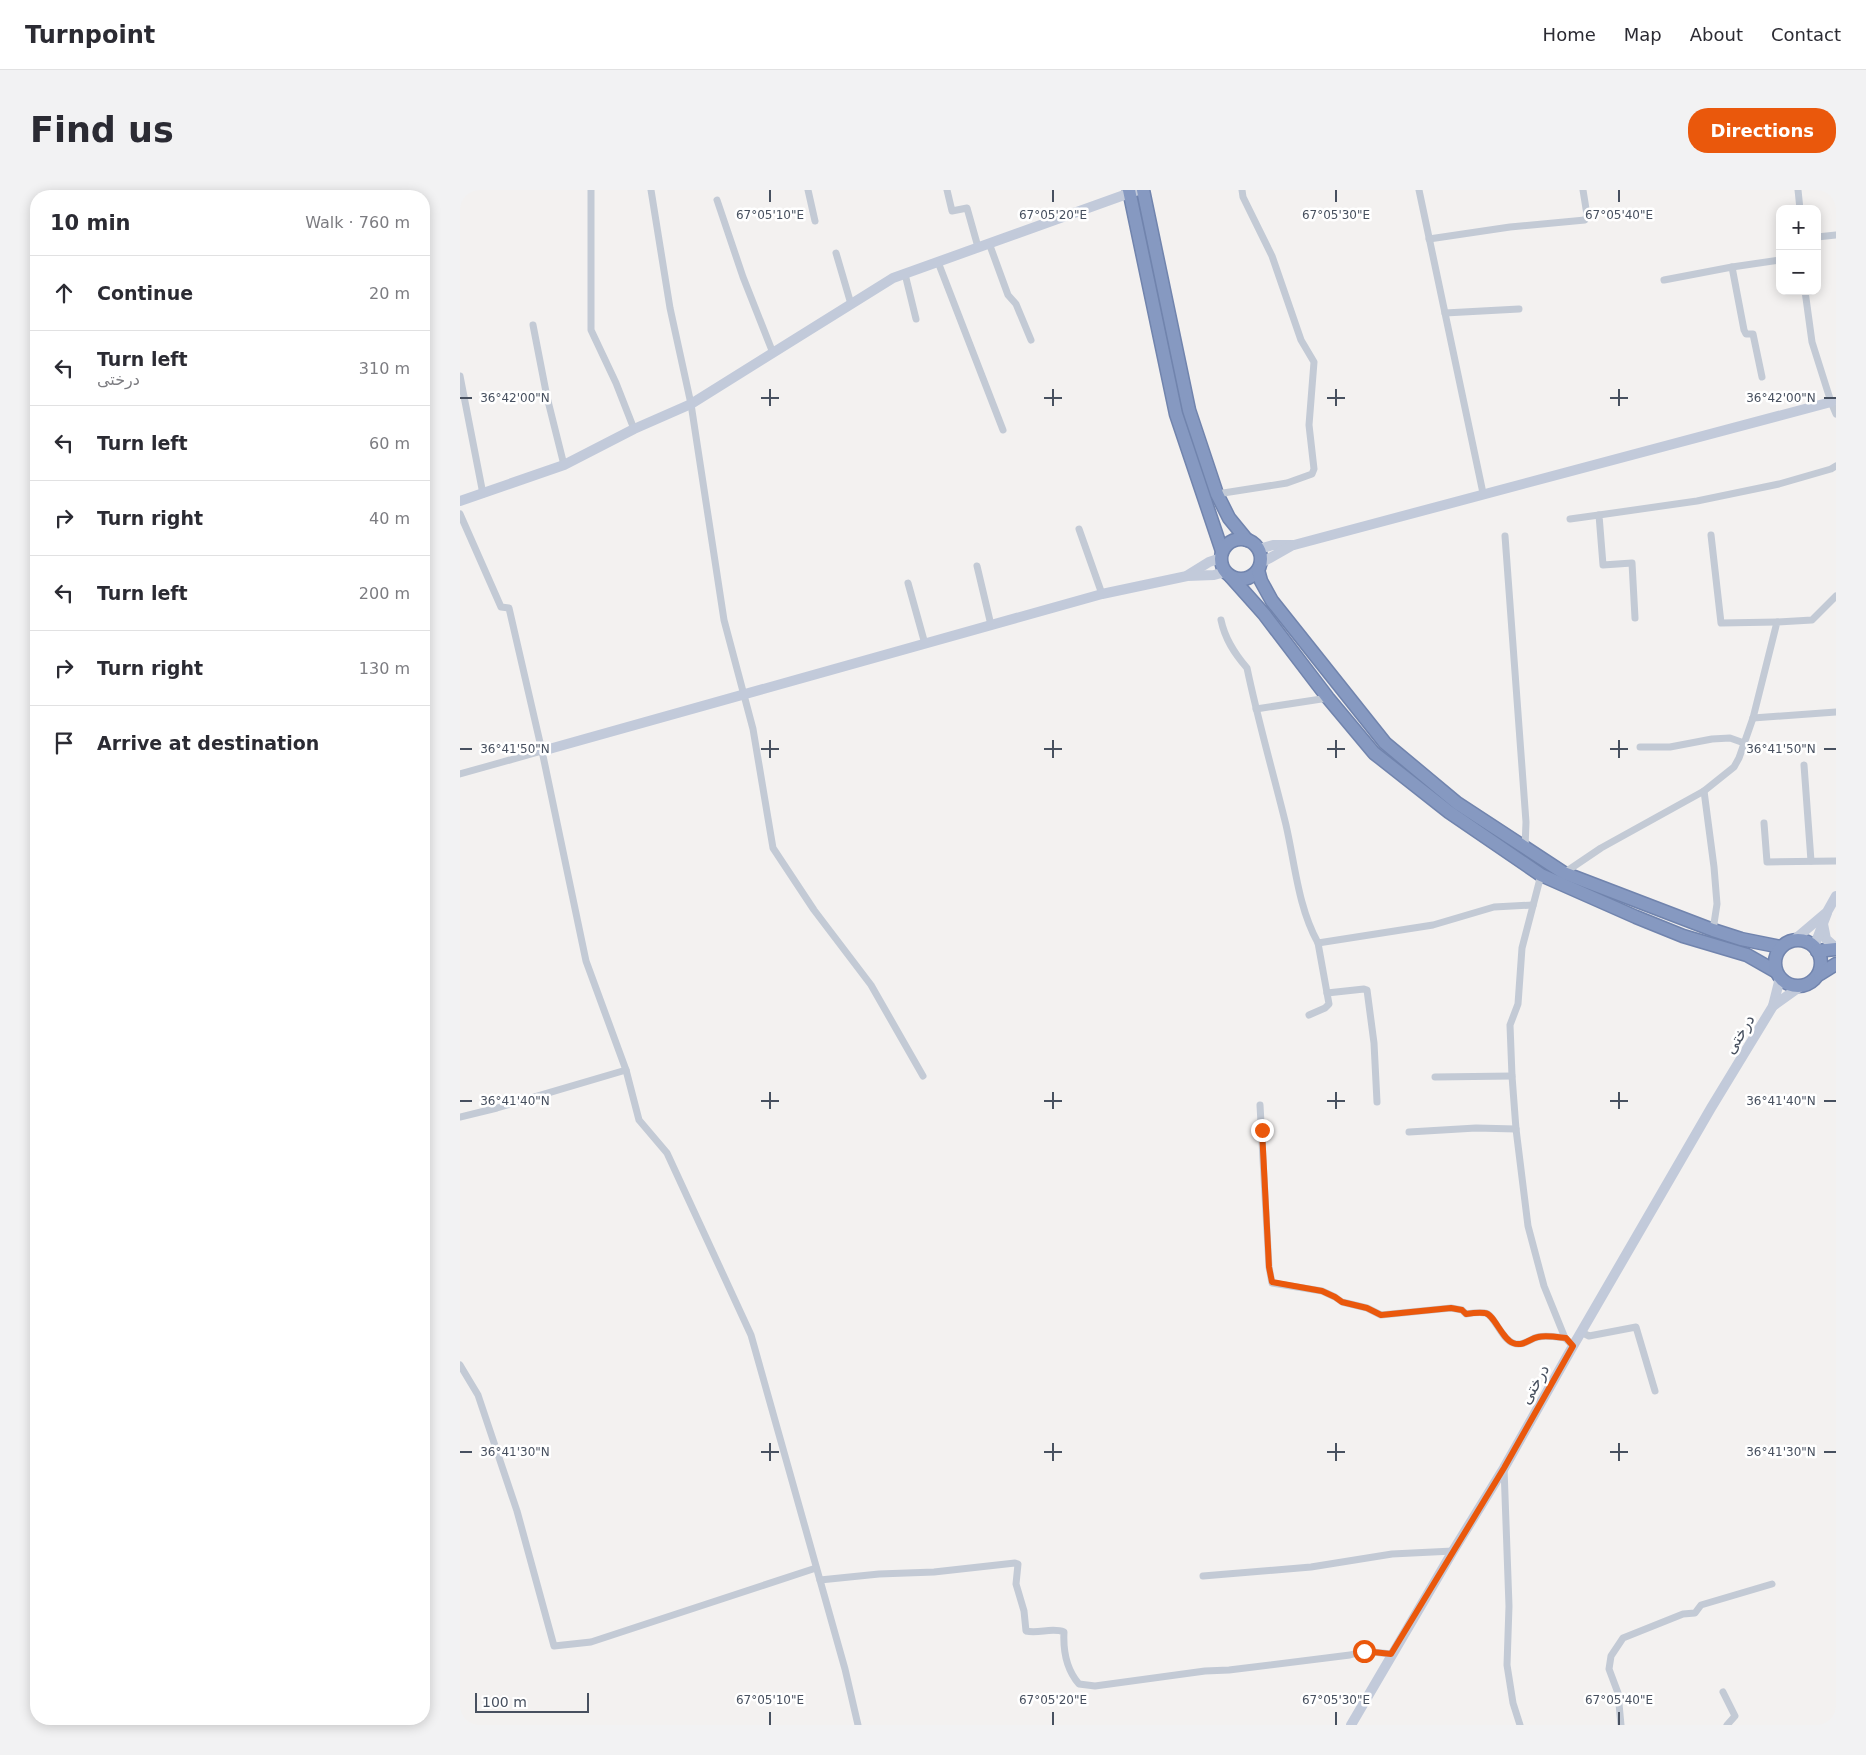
<!DOCTYPE html>
<meta charset="utf-8">
<style>
body{margin:0;font-family:"DejaVu Sans",Vazirmatn,sans-serif;background:#f2f2f3;color:#2b2b33}
.controls{position:absolute;right:15px;top:15px;display:grid;overflow:hidden;border-radius:10px;box-shadow:0 2px 12px #0003}
.controls button{width:45px;height:45px;display:grid;place-items:center;padding:0;border:0;border-bottom:1px solid #e1e1e2;background:#fff;color:#2b2b33;font:25px sans-serif}
.scale{position:absolute;left:15px;bottom:12px;width:114px;box-sizing:border-box;padding-left:5px;border:2px solid #47505f;border-top:0;font-size:14px;line-height:18px;white-space:nowrap;color:#47505f;-webkit-text-stroke:4px #fff;paint-order:stroke}
.stop{position:absolute;width:15px;height:15px;margin:-11px;border:4px solid #ea580c;border-radius:50%;background:#fff}
.stop.end{background:#ea580c;border-color:#fff;box-shadow:0 1px 5px #0008}
.list{margin:0;padding:0;list-style:none}
h2{display:flex;justify-content:space-between;align-items:center;height:65px;margin:0;padding:0 20px;font-size:21px}
h2 small{font-size:16px;font-weight:400;color:#7c7c81}
.list li{display:grid;grid-template-columns:32px 1fr auto;gap:15px;align-items:center;box-sizing:border-box;height:75px;padding:0 20px;border-top:1px solid #e1e1e2}
.list b{display:block;font-size:19px;white-space:nowrap}
.list p{margin:0;font-size:16px;white-space:nowrap;color:#7c7c81}
.list em{font-size:16px;font-style:normal;color:#7c7c81}
.icon{flex:none;width:28px;height:28px;fill:none;stroke:currentColor;stroke-width:2;stroke-linecap:round;stroke-linejoin:round}
.map{position:relative;flex:none;width:1376px;height:1535px;overflow:hidden;border-radius:20px}
header{display:flex;align-items:center;gap:30px;box-sizing:border-box;height:70px;padding:0 25px;background:#fff;border-bottom:1px solid #e1e1e2}
header strong{font-size:24px}
nav{display:flex;gap:28px;margin-inline-start:auto;font-size:18px}
.intro{display:flex;align-items:center;justify-content:space-between;box-sizing:border-box;height:120px;padding:0 30px}
h1{margin:0;font-size:35px}
.button{padding:12px 22px;border-radius:20px;background:#ea580c;color:#fff;font-size:18px;font-weight:700}
main{display:flex;gap:30px;padding:0 30px}
aside{flex:1;background:#fff;border-radius:20px;box-shadow:0 2px 12px #0003}
.map>svg:first-child{display:block}
.lines{fill:none;stroke-linecap:round;stroke-linejoin:round}
.highway-casing{stroke:#7184ad;stroke-width:15}
.street{stroke:#c3cad5;stroke-width:7}
.secondary{stroke:#c2cada;stroke-width:10}
.highway{stroke:#8699c1;stroke-width:12}
.route{stroke:#ea580c;stroke-width:6}
.ticks{fill:none;stroke:#47505f;stroke-width:2}
.labels{text-anchor:middle;stroke-width:5;stroke-linejoin:round;paint-order:stroke}
.street-label{font-size:16px;fill:#47505f;stroke:#fff}
.ticks-label{font-size:12px;text-anchor:middle;fill:#47505f;stroke:#fff;stroke-width:5;stroke-linejoin:round;paint-order:stroke}
</style>
<header>
<strong>Turnpoint</strong>
<nav><a>Home</a><a>Map</a><a>About</a><a>Contact</a></nav>
</header>
<div class="intro"><h1>Find us</h1><a class="button">Directions</a></div>
<main>
<aside>
<h2>10 min<small>Walk · 760 m</small></h2>
<ul class="list">
<li><svg class="icon" aria-label="ahead" viewBox="0 0 24 24"><path d="M12 20V5M6 11l6-6 6 6"/></svg><div><b>Continue</b></div><em>20 m</em></li>
<li><svg class="icon" aria-label="left" viewBox="0 0 24 24"><path d="M17 20v-9H6M10 6l-5 5 5 5"/></svg><div><b>Turn left</b><p>درختی</p></div><em>310 m</em></li>
<li><svg class="icon" aria-label="left" viewBox="0 0 24 24"><path d="M17 20v-9H6M10 6l-5 5 5 5"/></svg><div><b>Turn left</b></div><em>60 m</em></li>
<li><svg class="icon" aria-label="right" viewBox="0 0 24 24"><path d="M7 20v-9h11M14 6l5 5-5 5"/></svg><div><b>Turn right</b></div><em>40 m</em></li>
<li><svg class="icon" aria-label="left" viewBox="0 0 24 24"><path d="M17 20v-9H6M10 6l-5 5 5 5"/></svg><div><b>Turn left</b></div><em>200 m</em></li>
<li><svg class="icon" aria-label="right" viewBox="0 0 24 24"><path d="M7 20v-9h11M14 6l5 5-5 5"/></svg><div><b>Turn right</b></div><em>130 m</em></li>
<li><svg class="icon" aria-label="arrive" viewBox="0 0 24 24"><path d="M6 21V4h12l-3 4 3 4H6"/></svg><div><b>Arrive at destination</b></div></li>
</ul>
</aside>
<div class="map">
<svg width="1376" height="1535" viewBox="0 0 1376 1535">
<rect width="100%" height="100%" fill="#f3f1f0"/>
<g class="lines">
<defs>
<g id="highway">
<polyline points="669,0 716,224 762,361"/>
<polyline points="683,0 729,220 757,304 769,328 787,350"/>
<circle cx="781" cy="369" r="20"/>
<polyline points="798,380 801,391 812,411 925,553 997,613 1104,683 1253,740 1281,749 1321,757"/>
<polyline points="771,387 804,424 868,508 914,563 989,622 1081,685 1176,727 1223,746 1287,765 1315,781"/>
<circle cx="1338" cy="773" r="23"/>
<polyline points="1357,761 1376,759"/>
<polyline points="1360,784 1376,774"/>
</g>
</defs>
<!-- highway casing -->
<use href="#highway" class="highway-casing"/>
<!-- street -->
<g class="street">
<polyline points="131,0 131,140 156,193 174,239"/>
<polyline points="191,0 210,118 231,214 264,430 293,539 313,658 354,720 411,795 463,886"/>
<polyline points="348,0 355,31"/>
<polyline points="487,0 492,21 507,18 518,57"/>
<polyline points="959,0 1023,303"/>
<polyline points="1338,0 1340,19"/>
<polyline points="257,10 283,87 313,163"/>
<polyline points="1357,47 1376,45"/>
<polyline points="969,49 1050,37 1125,30 1127,25 1123,0"/>
<polyline points="529,53 548,105 556,114 571,150"/>
<polyline points="376,63 391,114"/>
<polyline points="478,72 543,240"/>
<polyline points="1272,77 1284,140 1286,144 1293,144 1302,187"/>
<polyline points="445,84 456,129"/>
<polyline points="1204,90 1272,77 1320,70"/>
<polyline points="1345,101 1352,152 1371,212 1376,211"/>
<polyline points="985,123 1059,119"/>
<polyline points="73,135 87,207 104,275"/>
<polyline points="0,186 23,304"/>
<polyline points="1371,212 1376,224"/>
<polyline points="757,304 827,293 852,284 854,279 849,235 854,172 841,150 812,66 783,7 782,0"/>
<polyline points="0,324 41,417 49,418 82,561 126,771 166,880 179,930 207,963 291,1145 385,1479 398,1535"/>
<polyline points="1110,329 1139,325"/>
<polyline points="619,339 642,404"/>
<polyline points="1251,345 1261,433 1317,432"/>
<polyline points="1045,346 1066,632 1065,658"/>
<polyline points="517,376 531,435"/>
<polyline points="448,393 465,454"/>
<polyline points="1175,428 1172,373 1143,375 1139,325 1237,311 1319,294 1371,279 1376,276"/>
<path d="M761 430C765 449 774 463 787 478 798 531 813 582 826 635 835 674 838 717 858 753L973 735 1034 717 1073 715"/>
<polyline points="796,519 868,508"/>
<polyline points="1293,528 1376,522"/>
<polyline points="1180,557 1210,557 1252,549 1270,548 1284,553"/>
<polyline points="1344,575 1351,671"/>
<polyline points="0,584 82,561"/>
<polyline points="1244,601 1254,677 1257,714 1253,740"/>
<polyline points="1304,633 1307,672 1376,671"/>
<polyline points="1104,683 1141,658 1244,601 1274,577 1279,568 1293,528 1317,432 1352,430 1376,406"/>
<polyline points="1081,685 1062,758 1058,814 1050,835 1052,886 1056,939 1068,1036 1084,1096 1105,1148 1113,1156"/>
<polyline points="867,803 904,799 907,800 914,853 917,912"/>
<polyline points="849,825 865,818 869,814 858,753"/>
<polyline points="975,887 1052,886"/>
<path d="M800 915 809 1077 812 1093 862 1101 875 1107 882 1112 907 1118 921 1125 991 1118 1002 1120 1006 1124C1012 1123 1019 1122 1025 1123 1034 1124 1041 1149 1053 1153 1063 1157 1069 1149 1078 1147 1086 1145 1097 1147 1105 1148"/>
<polyline points="0,927 37,918 166,880"/>
<polyline points="949,942 1016,938 1056,939"/>
<polyline points="1121,1142 1129,1146 1176,1137 1195,1201"/>
<polyline points="0,1175 18,1205 57,1321 94,1456 131,1452 356,1378"/>
<polyline points="1044,1278 1049,1416 1047,1475 1053,1513 1060,1535"/>
<polyline points="743,1386 851,1377 932,1364 993,1361"/>
<path d="M360 1390 419 1384 474 1382 555 1373 558 1374 556 1394 564 1421 566 1441C579 1444 592 1437 604 1442 603 1461 607 1480 619 1494L635 1496 745 1481 769 1480 890 1465 904 1461 931 1464"/>
<polyline points="1263,1502 1275,1526 1267,1535"/>
<polyline points="1161,1535 1158,1503 1149,1479 1151,1466 1163,1448 1223,1424 1235,1423 1241,1415 1312,1394"/>
</g>
<!-- secondary -->
<g class="secondary">
<polyline points="0,311 104,275 174,239 231,214 433,88 678,0"/>
<path d="M799 359 813 355H834C1012 306 1192 260 1371 212"/>
<polyline points="801,373 833,355"/>
<polyline points="728,385 749,372 761,368"/>
<polyline points="82,561 642,404 727,386 754,385 765,382"/>
<polyline points="1363,734 1366,749 1376,758"/>
<polyline points="1334,750 1367,722 1376,706"/>
<polyline points="1354,757 1367,723"/>
<polyline points="1313,816 1320,788"/>
<polyline points="891,1535 993,1361 1044,1278 1113,1156 1251,918 1313,816 1341,796"/>
</g>
<!-- highway -->
<use href="#highway" class="highway"/>
</g>
<g class="lines">
<!-- route -->
<path class="route" d="M802 940 809 1077 812 1092 862 1101 875 1107 882 1112 907 1118 921 1125 991 1118 1002 1120 1006 1124C1012 1123 1019 1122 1025 1123 1034 1124 1042 1149 1053 1153 1063 1157 1069 1149 1078 1147 1086 1145 1097 1147 1106 1148L1113 1156 1044 1278 931 1464 904 1461"/>
</g>
<!-- ticks -->
<path class="ticks" d="M310 0V12M593 0V12M876 0V12M1159 0V12M310 199V216M593 199V216M876 199V216M1159 199V216M0 208H12M301 208H319M584 208H602M867 208H885M1150 208H1168M1364 208H1376M310 550V568M593 550V568M876 550V568M1159 550V568M0 559H12M301 559H319M584 559H602M867 559H885M1150 559H1168M1364 559H1376M310 902V919M593 902V919M876 902V919M1159 902V919M0 911H12M301 911H319M584 911H602M867 911H885M1150 911H1168M1364 911H1376M310 1253V1271M593 1253V1271M876 1253V1271M1159 1253V1271M0 1262H12M301 1262H319M584 1262H602M867 1262H885M1150 1262H1168M1364 1262H1376M310 1522V1535M593 1522V1535M876 1522V1535M1159 1522V1535"/>
<g class="labels">
<!-- street labels -->
<g class="street-label">
<text transform="translate(1279 844) rotate(-59)" y="6">درختی</text>
<text transform="translate(1074 1194) rotate(-61)" y="6">درختی</text>
</g>
</g>
<g class="ticks-label">
<text x="310" y="29">67°05'10"E</text>
<text x="593" y="29">67°05'20"E</text>
<text x="876" y="29">67°05'30"E</text>
<text x="1159" y="29">67°05'40"E</text>
<text x="55" y="212">36°42'00"N</text>
<text x="1321" y="212">36°42'00"N</text>
<text x="55" y="563">36°41'50"N</text>
<text x="1321" y="563">36°41'50"N</text>
<text x="55" y="915">36°41'40"N</text>
<text x="1321" y="915">36°41'40"N</text>
<text x="55" y="1266">36°41'30"N</text>
<text x="1321" y="1266">36°41'30"N</text>
<text x="310" y="1514">67°05'10"E</text>
<text x="593" y="1514">67°05'20"E</text>
<text x="876" y="1514">67°05'30"E</text>
<text x="1159" y="1514">67°05'40"E</text>
</g>
</svg>
<div class="controls">
<button>+</button>
<button>−</button>
</div>
<div class="scale">100 m</div>
<div class="stop" style="left:904px;top:1461px"></div>
<div class="stop end" style="left:802px;top:940px"></div>
</div>
</main>
